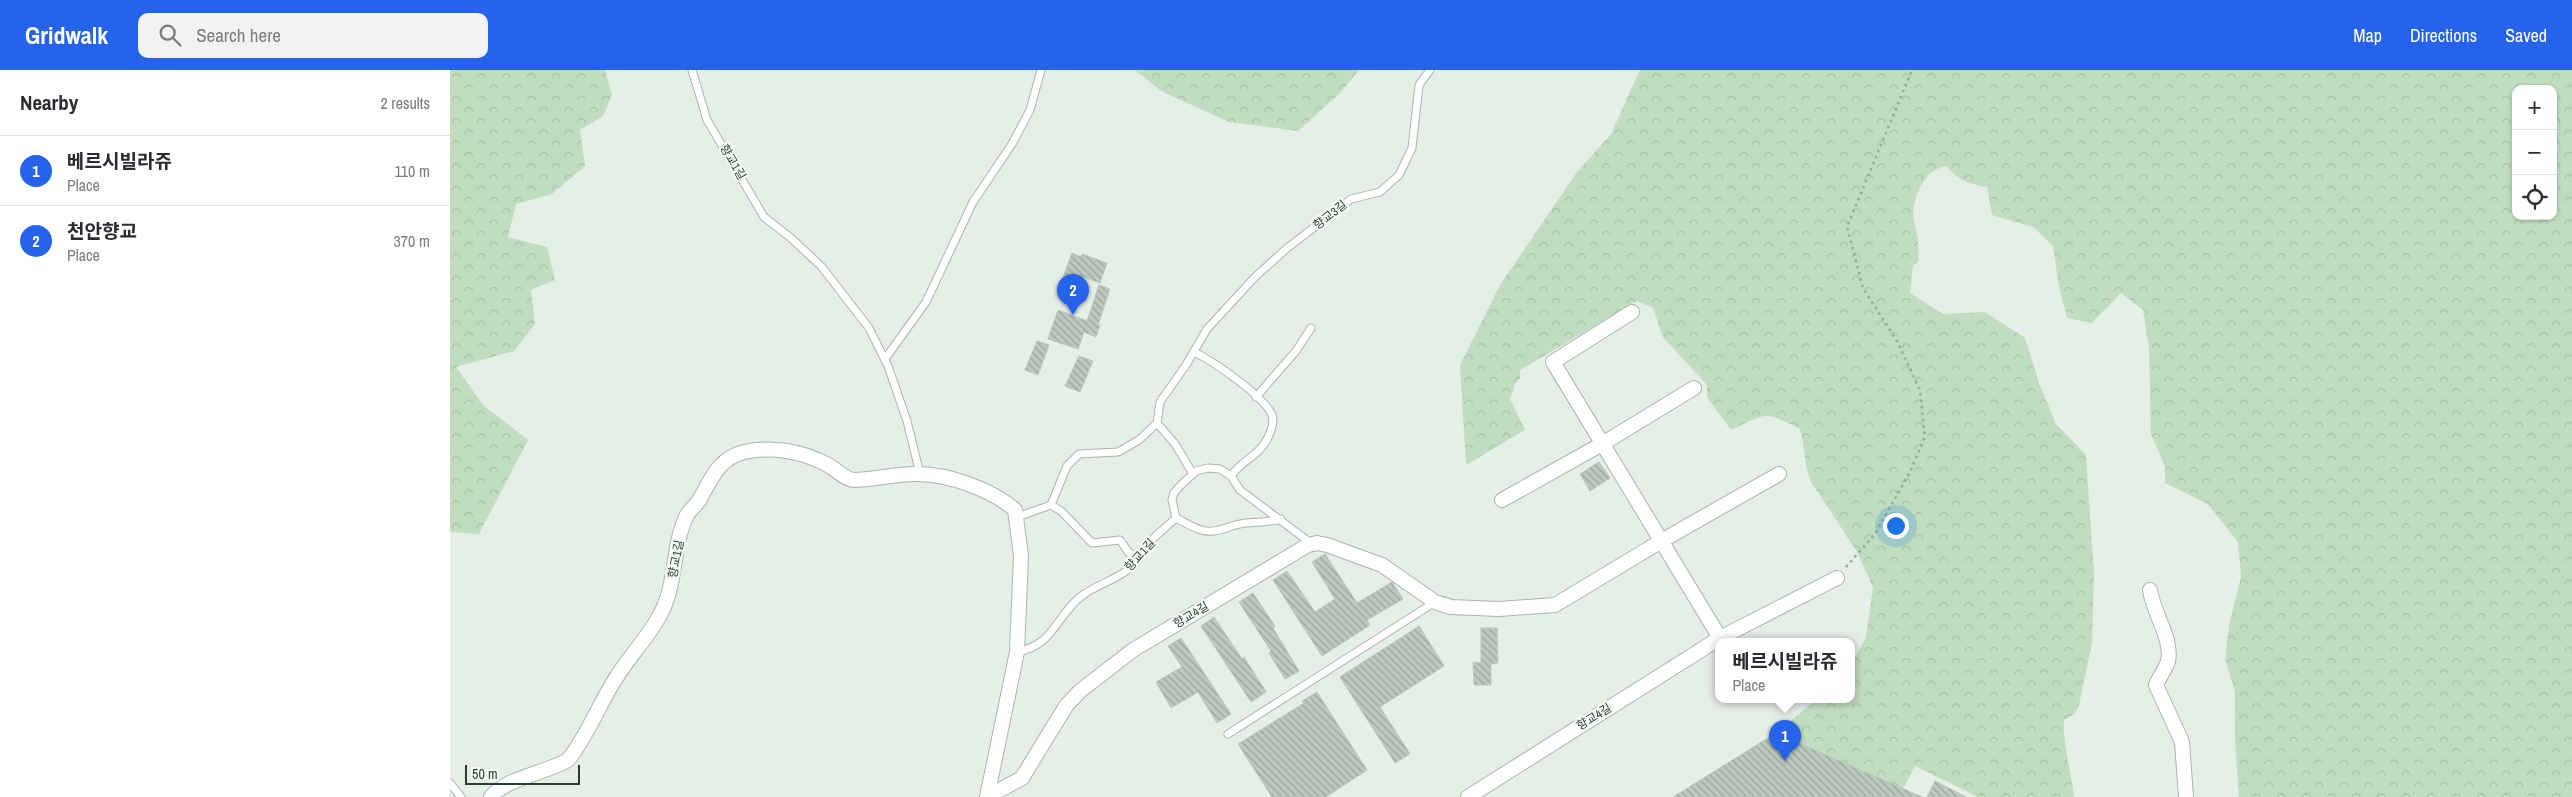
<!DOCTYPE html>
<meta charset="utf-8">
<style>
body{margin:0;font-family:"Archivo Narrow","Noto Sans KR",sans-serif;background:#f2f2f3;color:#2b2b33}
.controls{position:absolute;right:15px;top:15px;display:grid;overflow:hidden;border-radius:10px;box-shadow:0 1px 4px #0004}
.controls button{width:45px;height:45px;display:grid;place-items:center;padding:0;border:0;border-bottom:1px solid #e1e1e2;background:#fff;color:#2b2b33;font:25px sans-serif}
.scale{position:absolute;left:15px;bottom:12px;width:115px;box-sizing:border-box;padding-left:5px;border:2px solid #254031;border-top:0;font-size:14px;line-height:18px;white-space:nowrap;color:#254031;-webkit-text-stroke:4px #f6faf7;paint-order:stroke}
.you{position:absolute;left:1445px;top:455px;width:18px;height:18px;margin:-12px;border:4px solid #fff;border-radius:50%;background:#1a73e8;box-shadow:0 0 0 8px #1a73e833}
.badge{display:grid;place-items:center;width:32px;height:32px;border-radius:50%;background:#2563eb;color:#fff;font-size:16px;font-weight:700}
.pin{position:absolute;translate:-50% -41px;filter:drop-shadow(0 1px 2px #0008)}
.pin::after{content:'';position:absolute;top:26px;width:18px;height:15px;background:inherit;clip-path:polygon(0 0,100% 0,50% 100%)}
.popup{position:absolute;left:1265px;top:568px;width:140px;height:65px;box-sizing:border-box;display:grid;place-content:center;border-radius:10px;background:#fff;filter:drop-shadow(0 1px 4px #0005);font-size:16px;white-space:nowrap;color:#7c7c81}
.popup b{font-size:19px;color:#2b2b33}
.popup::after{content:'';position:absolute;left:50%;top:100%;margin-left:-10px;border:10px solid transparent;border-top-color:#fff}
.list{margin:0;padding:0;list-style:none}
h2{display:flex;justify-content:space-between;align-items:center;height:65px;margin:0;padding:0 20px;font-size:21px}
h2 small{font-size:16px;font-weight:400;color:#7c7c81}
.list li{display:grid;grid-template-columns:32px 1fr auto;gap:15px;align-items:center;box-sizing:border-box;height:70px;padding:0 20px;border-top:1px solid #e1e1e2}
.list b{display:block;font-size:19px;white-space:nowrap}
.list p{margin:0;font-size:16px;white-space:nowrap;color:#7c7c81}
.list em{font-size:16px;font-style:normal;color:#7c7c81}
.icon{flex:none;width:28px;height:28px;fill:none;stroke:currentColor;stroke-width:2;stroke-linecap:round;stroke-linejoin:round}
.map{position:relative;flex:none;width:2122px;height:727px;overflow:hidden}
header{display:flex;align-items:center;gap:30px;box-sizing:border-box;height:70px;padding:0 25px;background:#2563eb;color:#fff}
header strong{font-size:24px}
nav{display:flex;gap:28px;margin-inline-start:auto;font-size:18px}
.search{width:350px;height:45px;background:#f2f2f3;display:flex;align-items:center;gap:12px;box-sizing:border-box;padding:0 18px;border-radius:10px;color:#7c7c81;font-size:19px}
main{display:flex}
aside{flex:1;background:#fff}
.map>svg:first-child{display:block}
.forest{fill:url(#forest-crowns);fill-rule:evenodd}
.building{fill:url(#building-back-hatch);stroke:#b8c8bd}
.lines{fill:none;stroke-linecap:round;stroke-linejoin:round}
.lane-casing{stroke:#a8b6ad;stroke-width:9}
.street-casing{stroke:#a8b6ad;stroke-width:16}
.path{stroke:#87b197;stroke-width:2.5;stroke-dasharray:2.5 4;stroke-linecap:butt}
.lane{stroke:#fff;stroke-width:7}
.street{stroke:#fff;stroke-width:14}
.labels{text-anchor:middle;stroke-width:4.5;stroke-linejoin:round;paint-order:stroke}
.street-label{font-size:12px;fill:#254031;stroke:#f6faf7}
</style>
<header>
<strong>Gridwalk</strong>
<div class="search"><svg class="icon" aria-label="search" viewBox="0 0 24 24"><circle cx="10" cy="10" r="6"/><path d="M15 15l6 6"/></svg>Search here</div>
<nav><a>Map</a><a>Directions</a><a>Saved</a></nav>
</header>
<main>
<aside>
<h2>Nearby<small>2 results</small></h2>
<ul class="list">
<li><span class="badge">1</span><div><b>베르시빌라쥬</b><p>Place</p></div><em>110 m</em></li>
<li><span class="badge">2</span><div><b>천안향교</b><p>Place</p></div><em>370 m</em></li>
</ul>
</aside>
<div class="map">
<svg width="2122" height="727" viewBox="0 0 2122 727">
<defs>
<pattern id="forest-crowns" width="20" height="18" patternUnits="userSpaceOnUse" patternTransform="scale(1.25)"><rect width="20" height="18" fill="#c0debf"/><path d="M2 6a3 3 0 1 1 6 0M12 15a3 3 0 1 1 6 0" fill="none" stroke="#a5c0a5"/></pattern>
<pattern id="building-back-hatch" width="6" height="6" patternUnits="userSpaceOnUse" patternTransform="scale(1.25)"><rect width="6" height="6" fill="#bbc9c0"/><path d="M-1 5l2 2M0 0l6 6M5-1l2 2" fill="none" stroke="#98a59d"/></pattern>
</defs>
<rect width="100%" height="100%" fill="#e6eee8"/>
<!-- forest -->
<g class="forest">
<polygon points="0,0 155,0 162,25 153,46 130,60 135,96 102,124 66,134 58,167 97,177 105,210 81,220 85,254 64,281 6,297 33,335 78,370 29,464 0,462"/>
<polygon points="685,0 909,0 890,23 848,61 779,52 711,21"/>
<path d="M1190 0H2122V727H1789L1785 671V621L1775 590 1779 555 1791 507 1788 472 1758 434 1715 413V397L1701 364 1699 279 1693 240 1671 223 1642 253 1617 248 1609 217 1603 176 1583 157 1542 145 1537 117C1519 114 1508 110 1496 96 1475 99 1464 125 1463 144 1463 150 1466 157 1467 163 1469 172 1468 182 1469 191L1463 196 1460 223 1493 244 1535 242 1575 268 1589 313 1606 354 1636 385 1644 505 1642 573 1629 635 1624 644 1614 650C1613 676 1621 701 1624 727H1528L1465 696 1453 719 1326 663 1366 630H1401V596L1416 567 1423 517 1406 480 1361 412C1354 396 1355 377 1350 359 1312 340 1318 343 1281 360L1257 327V315L1213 267 1203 238 1187 231 1070 300V308L1065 314 1060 329 1075 360 1016 395 1010 295 1050 215 1127 102 1161 64ZM2066 19H2103V146H2066Z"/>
</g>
<!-- building -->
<g class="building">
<polygon points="622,183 631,187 632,184 657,193 650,213 626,204 619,225 608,221"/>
<polygon points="649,215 660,219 648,255 650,255 646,267 634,262 628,279 598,269 608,240 637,251"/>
<polygon points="587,271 599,275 588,305 575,300"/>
<polygon points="629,286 643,291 630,322 615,316"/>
<polygon points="1149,392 1160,408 1140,421 1130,404"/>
<polygon points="875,484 907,533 942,512 953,529 917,550 920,555 872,586 823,510 837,501 865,542 885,529 862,492"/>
<polygon points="803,523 825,556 823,558 849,601 835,609 819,583 821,581 789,532"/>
<polygon points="764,547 792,589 794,587 816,622 801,632 751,556"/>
<polygon points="969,556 994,596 930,637 960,684 945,693 890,607"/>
<polygon points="1031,558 1047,558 1048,593 1041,594 1041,615 1024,615 1023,592 1031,593"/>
<polygon points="731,568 781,644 767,653 748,622 721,638 706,612 732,597 718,576"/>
<polygon points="867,622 917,700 876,727 822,727 788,674 854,633 852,631"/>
<polygon points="1326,663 1472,727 1223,727"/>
<polygon points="1485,711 1516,727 1477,727"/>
</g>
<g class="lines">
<defs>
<g id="lane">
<polyline points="242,0 257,50 314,147 341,168 371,196 419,258 438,296 457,351 470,404"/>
<path d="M744 282C763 291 814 326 822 345 825 354 819 367 814 374 805 388 792 390 781 406"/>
<polyline points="435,289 476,232 523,132 562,74 580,40 591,0"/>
<polyline points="806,327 846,281 861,258"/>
<polyline points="707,353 725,374 743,404"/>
<polyline points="601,435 611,441 642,473 670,470 679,483 686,486"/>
<polyline points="567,447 601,435 617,396 629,384 668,382 689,370 707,353 710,332 736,295 757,259 805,207 836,179 901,129 930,122 949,105 962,78 969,15 980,0"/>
<polyline points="726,448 722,430 724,423 730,416 746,401 758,398 770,399 781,406 790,420 862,474"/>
<path d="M567 582C603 575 605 549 629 528 643 516 661 512 676 501 682 497 682 491 687 486 695 474 714 459 726 448 734 452 742 457 751 460 767 465 781 454 796 453 808 452 819 452 831 449"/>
<polyline points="778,664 985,532"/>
<polyline points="0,713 11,727"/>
</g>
<g id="street">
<polyline points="1182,242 1103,292 1270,568"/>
<polyline points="1052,430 1152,374 1244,318"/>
<path d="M1700 520C1703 543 1723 569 1718 591 1716 599 1709 607 1706 615L1732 672 1736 727"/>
<path d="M41 727C54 709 98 702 118 690 138 665 149 634 166 608 180 585 199 567 211 543 227 513 222 475 237 445 241 438 248 434 251 427 262 407 270 388 294 382 322 376 352 381 378 395 387 400 393 408 403 410 425 410 447 403 468 404 498 404 543 420 565 440L571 486 567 582 537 727"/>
<polyline points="537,727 572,708 616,636 630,621 683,580 858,475 867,473 877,475 932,495 985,532 1001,537 1049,539 1105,535 1213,470 1329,404"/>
<polyline points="1018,727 1270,568 1387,508"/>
</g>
</defs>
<!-- lane casing -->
<use href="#lane" class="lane-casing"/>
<!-- street casing -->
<use href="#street" class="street-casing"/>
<!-- path -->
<polyline class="path" points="1396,497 1425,464 1460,402 1475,367 1470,320 1447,271 1413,218 1397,157 1462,0"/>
<!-- lane -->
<use href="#lane" class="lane"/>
<!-- street -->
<use href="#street" class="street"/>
</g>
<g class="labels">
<!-- street labels -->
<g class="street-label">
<text transform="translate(283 92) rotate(59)" y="4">향교1길</text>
<text transform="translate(880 145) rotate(-38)" y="4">향교3길</text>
<text transform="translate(690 485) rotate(-48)" y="4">향교1길</text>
<text transform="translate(226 489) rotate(-79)" y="4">향교1길</text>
<text transform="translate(741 545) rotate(-31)" y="4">향교4길</text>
<text transform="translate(1144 647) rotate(-32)" y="4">향교4길</text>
</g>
</g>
</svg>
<div class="controls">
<button>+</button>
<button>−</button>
<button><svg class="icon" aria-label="locate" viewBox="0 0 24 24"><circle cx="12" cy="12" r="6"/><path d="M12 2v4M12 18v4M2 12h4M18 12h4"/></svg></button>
</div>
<div class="scale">50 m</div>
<div class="you"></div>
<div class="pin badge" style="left:1335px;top:691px">1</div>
<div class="popup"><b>베르시빌라쥬</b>Place</div>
<div class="pin badge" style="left:623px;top:245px">2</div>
</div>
</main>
